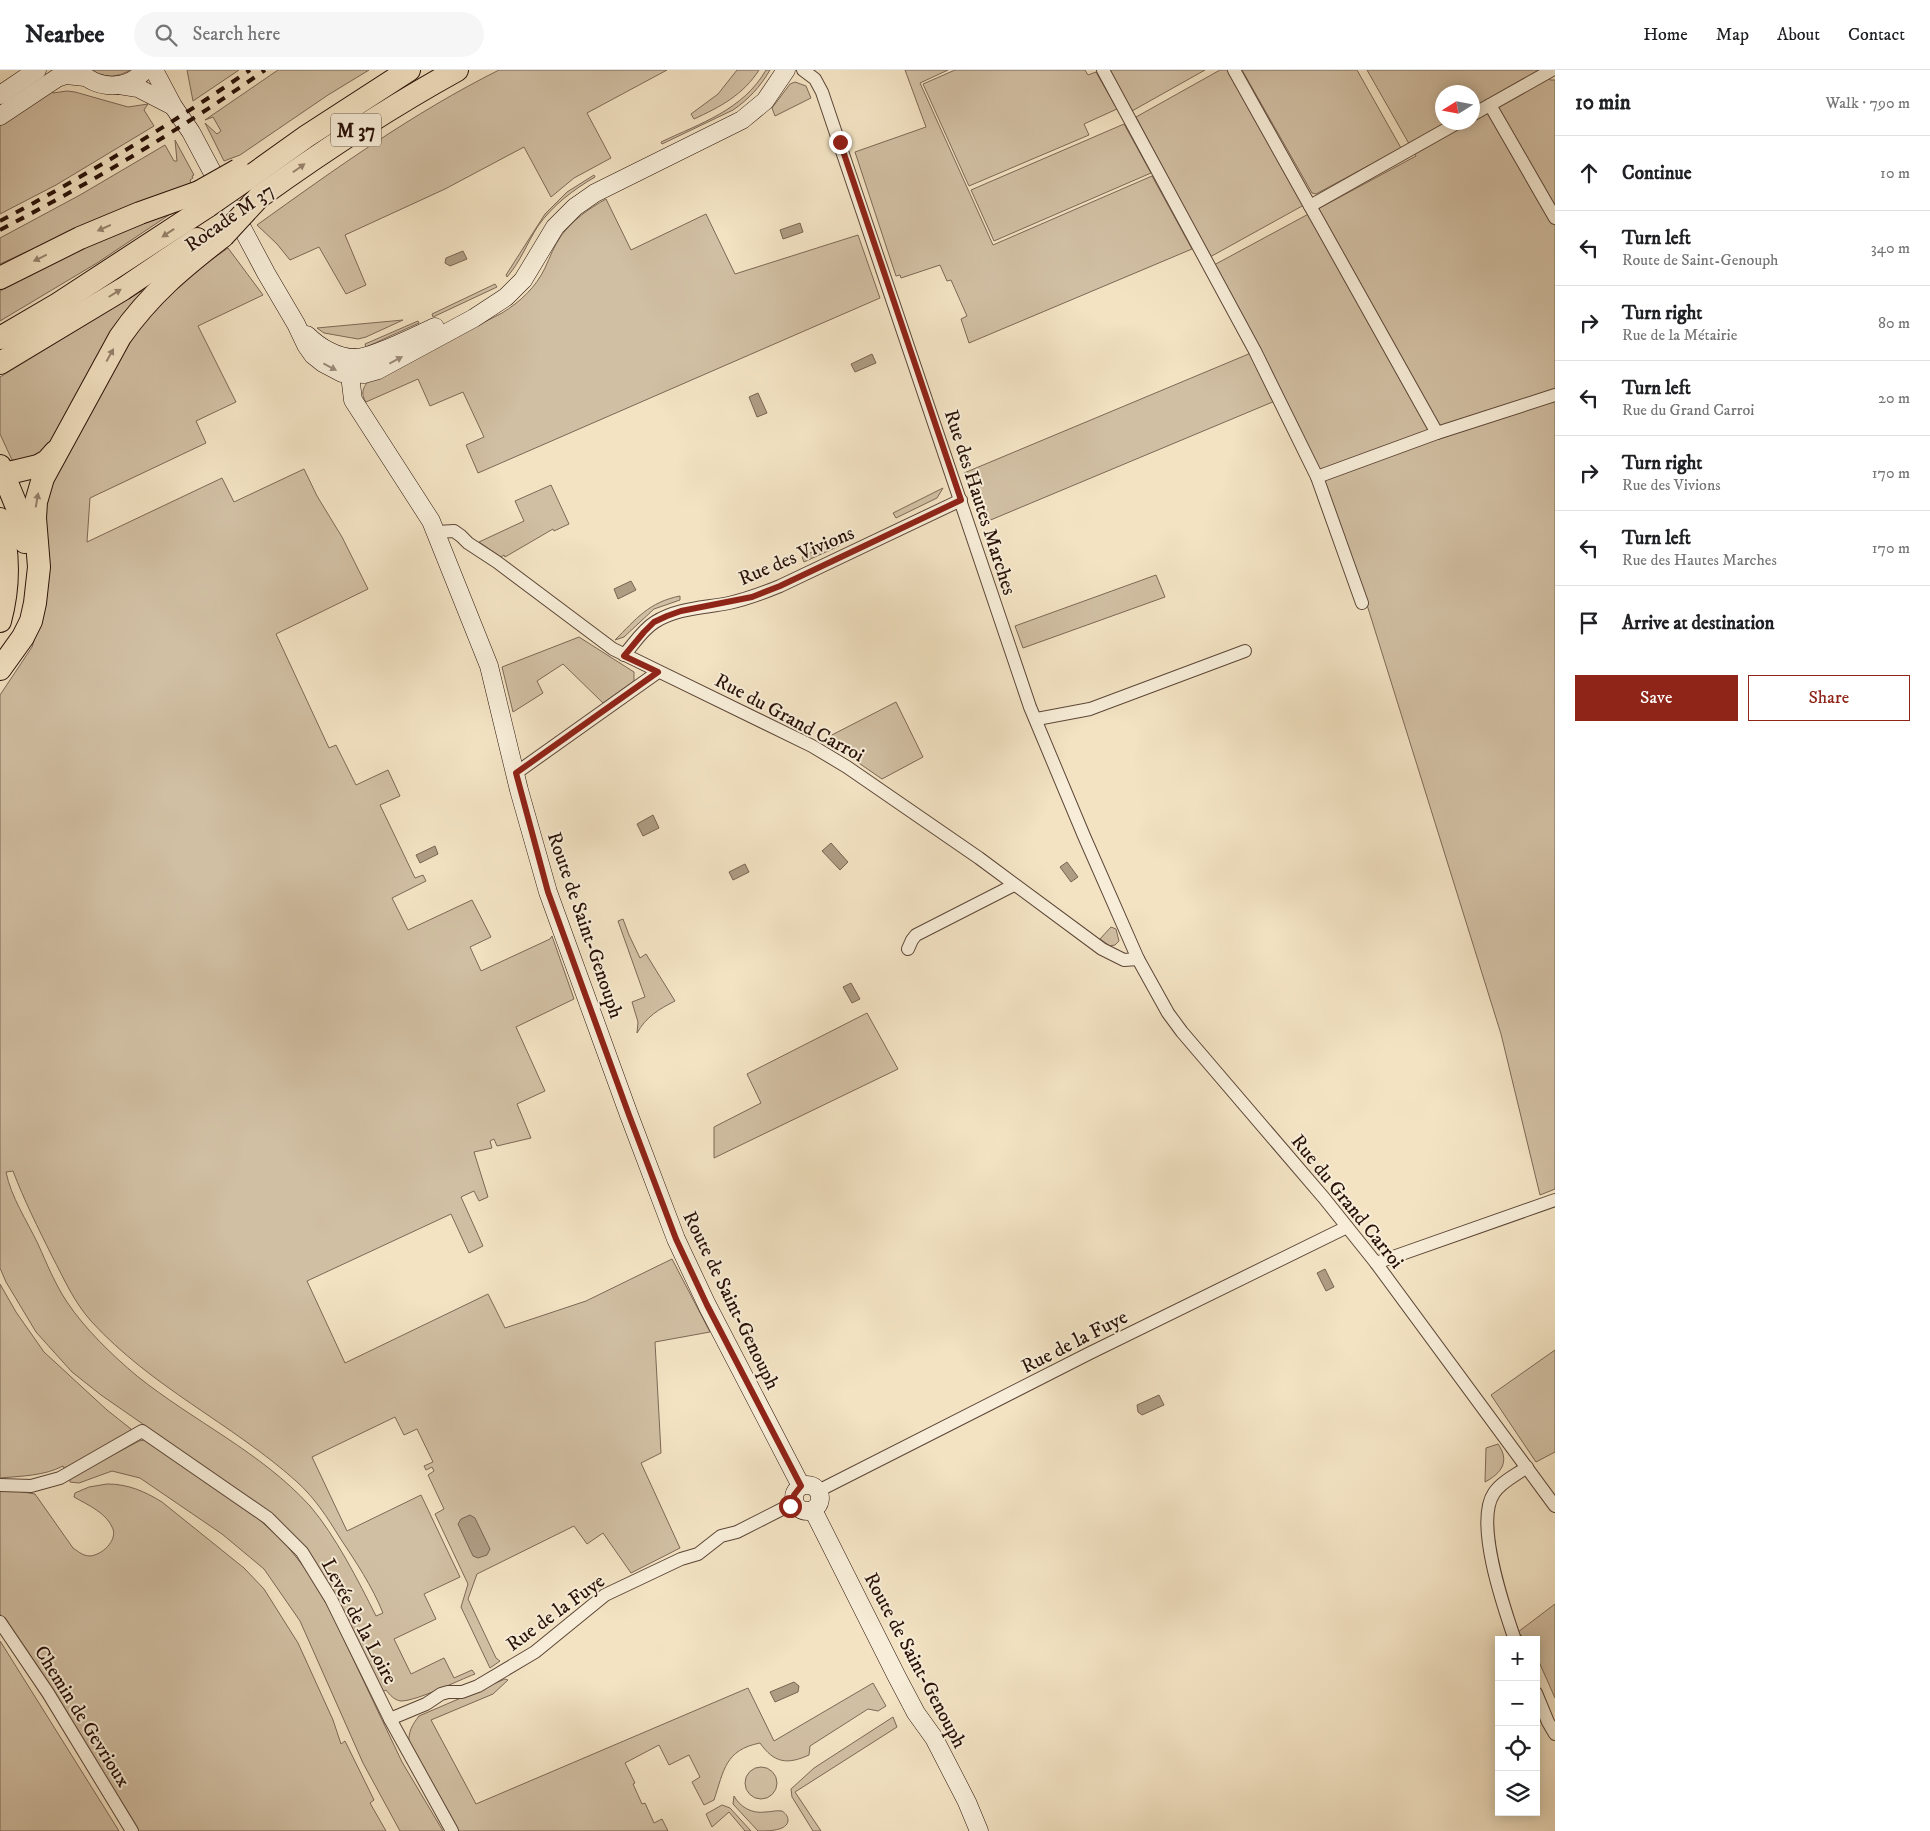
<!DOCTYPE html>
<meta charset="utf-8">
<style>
body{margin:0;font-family:"IM FELL DW Pica",serif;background:#f6f6f6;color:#202124}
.controls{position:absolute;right:15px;bottom:15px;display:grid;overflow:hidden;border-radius:0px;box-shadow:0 2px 12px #0003}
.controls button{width:45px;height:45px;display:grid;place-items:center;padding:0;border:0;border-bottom:1px solid #e0e0e0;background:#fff;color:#202124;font:25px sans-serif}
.compass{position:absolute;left:1435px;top:15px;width:45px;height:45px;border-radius:50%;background:#fff;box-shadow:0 2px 12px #0003;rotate:259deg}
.stop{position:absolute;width:15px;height:15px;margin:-11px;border:4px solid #8f2418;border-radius:50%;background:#fff}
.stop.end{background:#8f2418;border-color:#fff;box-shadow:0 1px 5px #0008}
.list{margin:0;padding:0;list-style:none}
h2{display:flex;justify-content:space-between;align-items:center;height:65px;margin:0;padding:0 20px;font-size:21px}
h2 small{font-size:16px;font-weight:400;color:#757577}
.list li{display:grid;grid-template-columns:32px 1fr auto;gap:15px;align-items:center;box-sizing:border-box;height:75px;padding:0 20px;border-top:1px solid #e0e0e0}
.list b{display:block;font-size:19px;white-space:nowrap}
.list p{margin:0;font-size:16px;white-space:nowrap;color:#757577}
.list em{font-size:16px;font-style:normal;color:#757577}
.actions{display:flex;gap:10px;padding:15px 20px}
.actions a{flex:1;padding:11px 0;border:1px solid #8f2418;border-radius:0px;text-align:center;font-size:18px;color:#8f2418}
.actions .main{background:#8f2418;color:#fff}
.icon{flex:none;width:28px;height:28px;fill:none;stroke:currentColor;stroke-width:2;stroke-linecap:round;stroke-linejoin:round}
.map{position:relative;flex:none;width:1555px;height:1761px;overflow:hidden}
header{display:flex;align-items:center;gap:30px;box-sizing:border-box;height:70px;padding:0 25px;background:#fff;border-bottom:1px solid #e0e0e0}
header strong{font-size:24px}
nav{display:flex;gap:28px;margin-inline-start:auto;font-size:18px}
.search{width:350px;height:45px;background:#f6f6f6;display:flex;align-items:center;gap:12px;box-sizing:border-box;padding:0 18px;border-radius:28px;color:#757577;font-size:19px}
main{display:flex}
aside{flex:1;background:#fff}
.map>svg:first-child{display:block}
.green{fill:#d1bfa3;stroke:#7d6856;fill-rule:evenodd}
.water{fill:#ae9c83;stroke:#796452}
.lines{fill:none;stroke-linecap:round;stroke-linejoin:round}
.street-casing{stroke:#5c4637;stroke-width:14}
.secondary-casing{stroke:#291108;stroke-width:19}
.highway-casing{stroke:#291108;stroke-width:24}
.street{stroke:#f7edd8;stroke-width:12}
.secondary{stroke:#f7edd8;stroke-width:18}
.highway{stroke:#f3e3c3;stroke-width:22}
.rail{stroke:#291108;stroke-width:4;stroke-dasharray:9 9;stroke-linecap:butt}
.highway-bridge-casing{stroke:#291108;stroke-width:24;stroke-linecap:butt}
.highway-bridge{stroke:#f3e3c3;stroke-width:22}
.oneway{fill:#98846f}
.oneway2{fill:#9a8a7a}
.route{stroke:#8f2418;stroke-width:6}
.labels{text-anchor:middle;stroke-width:4;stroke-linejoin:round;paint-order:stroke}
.shield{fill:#f7edd8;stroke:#675346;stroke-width:1}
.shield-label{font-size:19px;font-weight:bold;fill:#291108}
.street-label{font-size:20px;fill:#291108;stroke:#f7edd8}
</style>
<header>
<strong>Nearbee</strong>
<div class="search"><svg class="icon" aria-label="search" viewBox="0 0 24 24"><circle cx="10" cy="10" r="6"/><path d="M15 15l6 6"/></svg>Search here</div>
<nav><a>Home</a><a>Map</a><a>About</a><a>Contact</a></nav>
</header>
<main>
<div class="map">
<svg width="1555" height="1761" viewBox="0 0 1555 1761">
<rect width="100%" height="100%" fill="#f3e3c3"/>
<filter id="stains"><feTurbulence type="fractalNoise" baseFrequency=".004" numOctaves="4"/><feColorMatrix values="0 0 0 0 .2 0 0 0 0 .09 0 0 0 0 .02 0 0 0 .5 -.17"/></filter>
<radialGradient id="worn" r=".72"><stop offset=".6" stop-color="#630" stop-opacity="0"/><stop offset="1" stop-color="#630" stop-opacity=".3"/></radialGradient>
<!-- green -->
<g class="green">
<path d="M91 0H130C117 8 104 8 91 0Z"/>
<polygon points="187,0 239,0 193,31"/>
<polygon points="278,0 369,0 328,25 240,85 224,91 205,53 217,64 221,61 213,47 205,50"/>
<path d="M499 0H667L587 43 611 88 574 108 551 127 524 77 445 119 345 165 366 215 346 224 319 177 290 190 277 174 257 155C335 99 413 43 499 0Z"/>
<path d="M737 0H759C743 25 720 37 694 49L691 44 718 24Z"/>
<path d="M766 0H770C760 17 749 29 733 40L662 74 661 72C701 53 743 40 766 0Z"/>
<polygon points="905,0 948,0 920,13 993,175 1152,106 1192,179 969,273 961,249 967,246 951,210 947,211 940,195 901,208 900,205 896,206 855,82 926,57"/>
<polygon points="955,0 1085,0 1088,5 1096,2 1117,39 1084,54 1089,65 969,116 923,14"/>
<polygon points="1110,0 1205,0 1132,41"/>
<polygon points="1220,0 1229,0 1304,135 1210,187 1136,47"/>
<polygon points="1242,0 1357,0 1401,78 1316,124 1312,123"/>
<path d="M1367 0H1545L1550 10H1555V1119L1540 1125 1501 964 1368 538 1328 423 1214 195 1416 86ZM1442 22H1472V52H1442Z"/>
<polygon points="795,12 806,16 811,28 775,46 772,38 790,14"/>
<polygon points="51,20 53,23 67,21 75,22 128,37 148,34 144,40 154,56 56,115 0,144 0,55"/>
<polygon points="1124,54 1151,103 994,171 971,120"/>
<polygon points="175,70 194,105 192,106 193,108 190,110 191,113 67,163 0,194 0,168 80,125 165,75 174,91 177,91"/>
<path d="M594 105 595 107C573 120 553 135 538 156 527 173 521 191 507 207L506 205 545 144 567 122Z"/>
<path d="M606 129 631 180 706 144 735 204 858 165 880 228 478 403 466 375 484 367 463 322 430 336 418 309 366 332C361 325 362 318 368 312 376 304 390 301 399 297 434 280 468 260 502 243 520 232 536 217 545 198 550 187 554 176 561 166 573 150 588 139 606 129Z"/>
<polygon points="181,137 97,193 0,251 0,221 96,169"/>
<path d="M228 178 263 225 198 256 236 332 196 351 206 373 90 428 87 472 222 408 234 432 304 399 317 426 342 467 368 519 276 564 329 678 336 675 356 715 388 700 400 726 380 735 415 808 423 805 426 811 392 828 408 860 472 830 491 867 470 877 481 901 550 869 552 866 574 929 516 957 545 1021 517 1034 531 1068 497 1076 494 1069 490 1071 492 1078 474 1082 488 1127 479 1131 474 1121 461 1127 483 1176 469 1183 451 1144 307 1211 345 1293 488 1224 505 1258 586 1231 672 1189 710 1262 655 1272 661 1383 641 1393 680 1478 631 1503 603 1463 587 1474 574 1456 477 1504 468 1529 496 1588 500 1591 490 1598 461 1537 468 1514 435 1444 444 1439 428 1405 434 1401 432 1397 426 1400 424 1396 433 1392 417 1359 404 1365 395 1347 312 1387 347 1461 421 1425 460 1507 424 1524 436 1549 394 1569 411 1604 444 1588 454 1608 472 1600 475 1604C459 1610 417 1631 401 1631 394 1630 390 1625 386 1620L382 1622 352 1558 261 1436 101 1325 72 1302 36 1262 6 1212 0 1198V625L32 577 43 542 42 450 51 414 97 329 139 257 165 228 201 197ZM13 1101C24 1130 38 1158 52 1186 64 1209 74 1232 91 1251 151 1317 231 1353 296 1411 315 1428 327 1447 340 1468 356 1492 372 1516 383 1543L376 1546C359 1512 335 1465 310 1436 261 1382 193 1351 137 1306 112 1285 85 1259 67 1232 55 1214 47 1194 38 1174 27 1151 11 1127 6 1102Z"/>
<polygon points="495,214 497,217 433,247 432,244"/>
<path d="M141 221 143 225 58 363C45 379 36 392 12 390L0 364V307Z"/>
<polygon points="403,250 366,267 358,269 324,263 317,258"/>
<polygon points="418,251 419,253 366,277 365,274"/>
<polygon points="1251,283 1275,331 981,454 964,403"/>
<polygon points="551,415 569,454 554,461 553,459 505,487 504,485 501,487 479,472 524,451 515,431"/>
<polygon points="943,418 937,428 896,448 893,443"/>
<polygon points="841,468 839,476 804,492 802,487"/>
<polygon points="1156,505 1165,527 1023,578 1015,556"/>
<path d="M680 526V530L654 539 624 567 615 570C636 549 649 532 680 526Z"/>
<polygon points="579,567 634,602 634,611 603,633 563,594 537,611 543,623 513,642 502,597"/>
<polygon points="896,632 923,687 882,709 824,669"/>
<path d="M623 849 629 865 640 888 646 884 675 931C659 939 646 947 637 963L638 952 632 932 645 927 618 851Z"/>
<polygon points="1111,857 1116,859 1119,871 1115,875 1110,876 1100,869"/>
<polygon points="867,943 898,999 714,1088 714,1057 761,1033 747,1004"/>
<path d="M0 1214 16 1242 44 1282 107 1340 131 1359 130 1363 85 1389 64 1398 63 1396C44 1406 21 1406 0 1408Z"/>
<polygon points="1555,1280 1555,1382 1536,1392 1491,1325"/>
<polygon points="144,1370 253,1444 284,1472 308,1502 329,1538 402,1692 443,1761 400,1761 363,1693 300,1551 264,1499 222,1464 140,1408 112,1401 79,1413 70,1412 70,1408 139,1371"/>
<path d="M1498 1374C1510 1391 1502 1403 1485 1412L1486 1378Z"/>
<path d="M107 1414C128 1414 144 1421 162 1432L244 1498 264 1519 298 1573 333 1650 341 1674 345 1671 374 1730 370 1733 386 1761H137L21 1572 0 1544V1418L35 1424 73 1478C79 1482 83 1486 90 1486 102 1485 117 1471 113 1459 107 1443 88 1435 74 1427L75 1423 89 1417Z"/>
<polygon points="1555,1534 1555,1628 1536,1585 1536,1570 1526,1570 1518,1562"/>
<polygon points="0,1571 2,1574 119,1761 0,1761"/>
<path d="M505 1609 508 1610 493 1624 431 1650 476 1734 748 1618 774 1671 873 1613 886 1636 878 1641 868 1639 810 1676 809 1685C787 1695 774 1693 760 1673 725 1680 724 1700 714 1730L704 1735 692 1712 700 1707 689 1685 669 1695 659 1675 625 1693 635 1713 633 1714 642 1734 645 1733 654 1753 662 1749 668 1761H456L409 1674C408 1662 412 1655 419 1646Z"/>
<polygon points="893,1647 897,1657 795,1722 821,1761 813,1761 792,1727 791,1719 814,1698"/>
<circle cx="761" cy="1713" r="16"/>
<path d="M734 1726C740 1737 752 1744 765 1742 771 1742 776 1740 782 1741 785 1743 788 1746 788 1750 788 1761 768 1761 758 1761L733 1734Z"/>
<polygon points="722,1735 730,1738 751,1761 745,1761 729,1742 712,1757 706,1744"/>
</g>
<!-- water -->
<g class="water">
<polygon points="800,153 803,162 783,169 780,160"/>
<polygon points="463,181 467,189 450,196 445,193 446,188"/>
<polygon points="872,284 876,293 855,302 851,294"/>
<polygon points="758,323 767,343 757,347 749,327"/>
<polygon points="631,511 636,520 618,529 614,519"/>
<polygon points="653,745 659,758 643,766 637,754"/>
<polygon points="831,773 848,792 840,800 822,781"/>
<polygon points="435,776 438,784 420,793 416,785"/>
<polygon points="1067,792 1078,807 1071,812 1060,797"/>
<polygon points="745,794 749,802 733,810 729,802"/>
<polygon points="851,913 860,929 852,933 843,917"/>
<polygon points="1325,1199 1334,1217 1326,1221 1317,1203"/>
<polygon points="1159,1325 1164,1335 1142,1345 1138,1342 1137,1335"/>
<polygon points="470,1445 475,1448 490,1479 487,1485 478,1488 473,1486 458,1454 461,1449"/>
<polygon points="794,1612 799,1616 798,1622 775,1632 770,1622"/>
</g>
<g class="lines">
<defs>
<g id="street">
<polyline points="803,0 815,9 822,22 1030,637 1084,766 1138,889 1168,943 1182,962 1324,1128 1376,1193 1555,1436"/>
<polyline points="1103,0 1255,281 1317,407 1362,533"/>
<polyline points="1234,0 1437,363"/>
<polyline points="1490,35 1555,148"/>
<polyline points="1472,45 1552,0"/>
<polyline points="1310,136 1459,52"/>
<polyline points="1317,407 1437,363 1555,325"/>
<polyline points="437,462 454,461 461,466 468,473 497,492 613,579 812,676 847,697 979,788 1102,879 1124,890 1138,889"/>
<path d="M624 585C634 574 642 560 655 552 677 538 704 538 729 533 747 529 763 523 780 516L961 430"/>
<polyline points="1037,649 1090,639 1245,581"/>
<polyline points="516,703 658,602"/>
<polyline points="908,879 912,870 916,865 1014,815"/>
<polyline points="1376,1193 1555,1130"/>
<polyline points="0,1415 31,1416 60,1408 142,1361 268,1448 302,1482 331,1529 390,1649 452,1761"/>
<polyline points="818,1421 1090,1283 1347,1157"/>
<polyline points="0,1552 48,1623 132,1761"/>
<path d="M1515 1570C1504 1538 1474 1452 1494 1423 1501 1412 1516 1405 1527 1397"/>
<polyline points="1536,1623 1548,1652 1555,1664"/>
<polyline points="390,1649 426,1634 441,1624 448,1622 462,1622 478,1616 535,1582 605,1525 681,1489 698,1484 721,1466 737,1462 794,1433"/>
</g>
<g id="secondary">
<path d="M78 0C97 20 127 21 145 0"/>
<polyline points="154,0 173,36 191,62 266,203 296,254 306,275 313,285 323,293 342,303 364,304 378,300 474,248 506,227 523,210 555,157 575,137 595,123 742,50 765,31 786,0"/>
<polyline points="119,15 138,18 173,36"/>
<polyline points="0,25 37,0"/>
<polyline points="0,46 57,8 66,5 85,7"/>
<path d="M307 265C319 277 337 288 355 288 373 288 417 265 435 257"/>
<polyline points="355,288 350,305 353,330 431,451 489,596 519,720 548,822 629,1045 676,1169 707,1235 801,1416"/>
<circle cx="807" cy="1428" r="13"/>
<polyline points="813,1440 897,1607 916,1643 934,1668 967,1732 979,1761"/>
</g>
<g id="highway">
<polyline points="244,111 307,66 409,0"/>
<path d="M259 127C323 81 388 38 457 0"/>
<polyline points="0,208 80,168 140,143 199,122"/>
<polyline points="0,268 58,234 208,136"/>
<polyline points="0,293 123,219 197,169"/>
<polyline points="0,396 19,442 25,472"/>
<polyline points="0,405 38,396 47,391 55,382"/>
<path d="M0 449C9 482 9 518 0 551"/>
<path d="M0 599 23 567 31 551 35 533 39 497 35 448 36 432 43 408 120 267C150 224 182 198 223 166"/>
</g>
</defs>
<!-- street casing -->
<use href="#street" class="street-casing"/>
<!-- secondary casing -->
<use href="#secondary" class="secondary-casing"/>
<!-- highway casing -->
<use href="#highway" class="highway-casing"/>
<!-- street -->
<use href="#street" class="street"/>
<!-- secondary -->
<use href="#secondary" class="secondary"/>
<!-- highway -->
<use href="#highway" class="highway"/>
<!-- rail -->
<g class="rail">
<path d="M0 151C87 105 170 55 250 0"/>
<path d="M0 160C92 112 180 60 265 0"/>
</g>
<defs>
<g id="highway-bridge">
<polyline points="199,122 238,100"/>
<polyline points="208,136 244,111"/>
<polyline points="223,166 259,127"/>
</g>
</defs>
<!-- highway-bridge casing -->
<use href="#highway-bridge" class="highway-bridge-casing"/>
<!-- highway-bridge -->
<use href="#highway-bridge" class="highway-bridge"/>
</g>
<!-- one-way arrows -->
<defs><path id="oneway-solid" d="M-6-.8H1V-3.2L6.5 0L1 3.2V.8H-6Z" transform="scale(1.25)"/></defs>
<g class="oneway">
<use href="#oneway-solid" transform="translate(299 98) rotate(-35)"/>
<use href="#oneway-solid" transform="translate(104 158) rotate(156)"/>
<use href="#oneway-solid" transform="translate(168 163) rotate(146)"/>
<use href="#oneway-solid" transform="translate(40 188) rotate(154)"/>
<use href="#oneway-solid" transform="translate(115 223) rotate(-32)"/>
<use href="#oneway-solid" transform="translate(110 285) rotate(-61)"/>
<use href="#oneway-solid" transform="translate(37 430) rotate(-80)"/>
</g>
<g class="oneway2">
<use href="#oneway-solid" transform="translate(396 290) rotate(-28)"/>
<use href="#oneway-solid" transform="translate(330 297) rotate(28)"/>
</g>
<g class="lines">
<!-- route -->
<polyline class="route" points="790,1436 794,1433 794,1425 801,1416 707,1235 676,1169 629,1045 548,822 516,703 658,602 624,586 644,562 654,552 667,546 681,541 752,527 780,516 961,430 840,72"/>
</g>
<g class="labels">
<!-- shield labels -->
<rect class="shield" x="331" y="43.5" width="50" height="33" rx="4"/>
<g class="shield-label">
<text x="356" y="67">M 37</text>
</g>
<!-- street labels -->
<g class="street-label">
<text transform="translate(229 147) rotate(-35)" y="7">Rocade M 37</text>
<text transform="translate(981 432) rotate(72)" y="7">Rue des Hautes Marches</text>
<text transform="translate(796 485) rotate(-23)" y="7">Rue des Vivions</text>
<text transform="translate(790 647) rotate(28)" y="7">Rue du Grand Carroi</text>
<text transform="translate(586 855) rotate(71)" y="7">Route de Saint-Genouph</text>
<text transform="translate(1348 1131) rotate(51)" y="7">Rue du Grand Carroi</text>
<text transform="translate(732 1230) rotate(64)" y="7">Route de Saint-Genouph</text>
<text transform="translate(1074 1271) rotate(-27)" y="7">Rue de la Fuye</text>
<text transform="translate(555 1542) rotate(-36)" y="7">Rue de la Fuye</text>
<text transform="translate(360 1551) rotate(62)" y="7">Levée de la Loire</text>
<text transform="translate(916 1590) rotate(62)" y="7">Route de Saint-Genouph</text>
<text transform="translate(83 1646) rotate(58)" y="7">Chemin de Gevrioux</text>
</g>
</g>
<rect width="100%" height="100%" filter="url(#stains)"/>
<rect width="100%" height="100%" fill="url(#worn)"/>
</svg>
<div class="controls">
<button>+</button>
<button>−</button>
<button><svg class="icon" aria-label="locate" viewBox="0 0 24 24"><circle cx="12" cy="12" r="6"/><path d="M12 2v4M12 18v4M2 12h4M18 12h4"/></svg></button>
<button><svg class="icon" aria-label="layers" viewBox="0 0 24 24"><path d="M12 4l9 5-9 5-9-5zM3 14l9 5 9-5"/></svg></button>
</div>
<svg class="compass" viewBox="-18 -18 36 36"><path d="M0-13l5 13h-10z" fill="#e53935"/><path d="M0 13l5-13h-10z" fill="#757577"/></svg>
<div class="stop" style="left:790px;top:1436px"></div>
<div class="stop end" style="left:840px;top:72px"></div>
</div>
<aside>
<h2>10 min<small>Walk · 790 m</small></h2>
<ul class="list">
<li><svg class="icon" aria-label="ahead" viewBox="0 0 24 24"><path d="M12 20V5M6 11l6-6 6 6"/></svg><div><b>Continue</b></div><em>10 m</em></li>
<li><svg class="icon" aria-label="left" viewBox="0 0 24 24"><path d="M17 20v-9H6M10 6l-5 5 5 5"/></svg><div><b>Turn left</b><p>Route de Saint-Genouph</p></div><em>340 m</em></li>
<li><svg class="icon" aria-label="right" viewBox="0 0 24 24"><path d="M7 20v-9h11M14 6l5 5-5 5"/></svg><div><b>Turn right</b><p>Rue de la Métairie</p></div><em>80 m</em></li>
<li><svg class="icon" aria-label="left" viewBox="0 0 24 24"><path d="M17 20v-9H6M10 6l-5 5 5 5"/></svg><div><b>Turn left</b><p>Rue du Grand Carroi</p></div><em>20 m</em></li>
<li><svg class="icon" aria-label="right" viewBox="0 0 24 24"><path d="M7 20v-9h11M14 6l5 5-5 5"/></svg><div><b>Turn right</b><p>Rue des Vivions</p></div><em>170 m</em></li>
<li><svg class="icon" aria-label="left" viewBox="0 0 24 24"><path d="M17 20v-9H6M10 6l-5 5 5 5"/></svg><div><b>Turn left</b><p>Rue des Hautes Marches</p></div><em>170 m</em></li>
<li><svg class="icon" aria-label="arrive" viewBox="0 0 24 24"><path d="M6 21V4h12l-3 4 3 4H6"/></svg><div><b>Arrive at destination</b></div></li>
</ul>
<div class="actions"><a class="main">Save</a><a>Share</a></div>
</aside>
</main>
